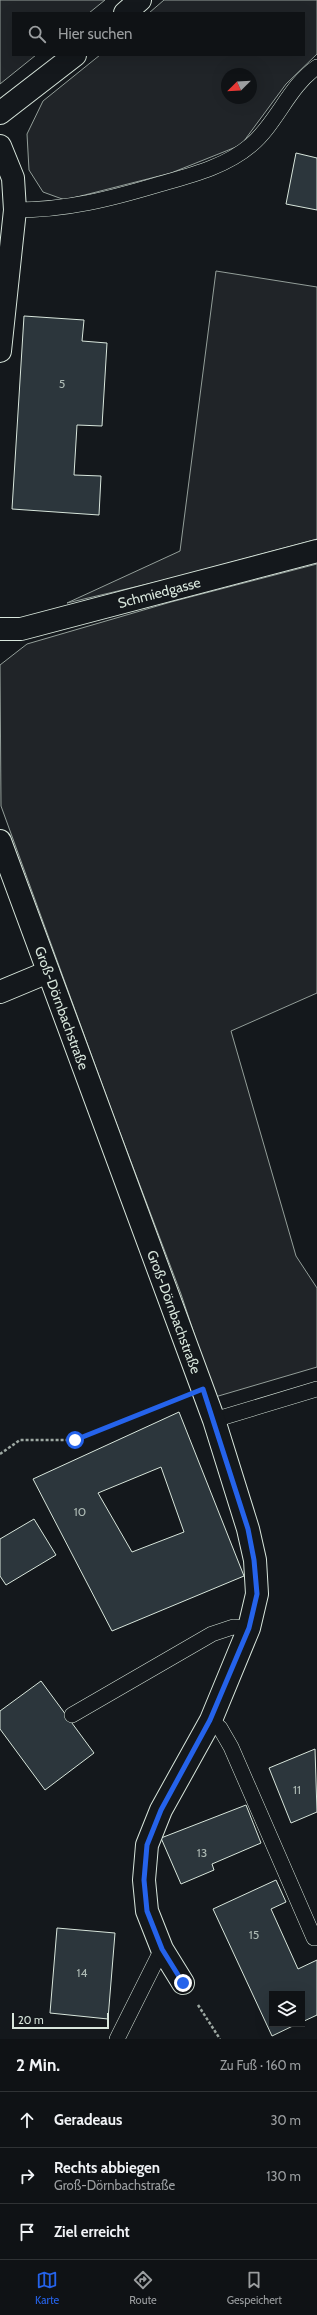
<!DOCTYPE html>
<html lang="de">
<meta charset="utf-8">
<style>
body{margin:0;font-family:Cabin,sans-serif;background:#181b1e;color:#f1f3f6}
.controls{position:absolute;right:12px;bottom:12px;display:grid;overflow:hidden;border-radius:0px;box-shadow:0 4px 16px #0002}
.controls button{width:36px;height:36px;display:grid;place-items:center;padding:0;border:0;border-bottom:1px solid #2f3234;background:#0f1215;color:#f1f3f6;font:20px sans-serif}
.compass{position:absolute;left:221px;top:68px;width:36px;height:36px;border-radius:50%;background:#0f1215;box-shadow:0 4px 16px #0002;rotate:246deg}
.scale{position:absolute;left:12px;bottom:10px;width:97px;box-sizing:border-box;padding-left:4px;border:2px solid #d8e6dc;border-top:0;font-size:11px;line-height:14px;white-space:nowrap;color:#d8e6dc;-webkit-text-stroke:3px #14181c;paint-order:stroke}
.stop{position:absolute;width:12px;height:12px;margin:-9px;border:3px solid #2563eb;border-radius:50%;background:#fff}
.stop.end{background:#2563eb;border-color:#fff;box-shadow:0 1px 4px #0008}
.list{margin:0;padding:0;list-style:none}
h2{display:flex;justify-content:space-between;align-items:center;height:52px;margin:0;padding:0 16px;font-size:17px}
h2 small{font-size:13px;font-weight:400;color:#9b9ea0}
.list li{display:grid;grid-template-columns:26px 1fr auto;gap:12px;align-items:center;box-sizing:border-box;height:56px;padding:0 16px;border-top:1px solid #2f3234}
.list b{display:block;font-size:15px;white-space:nowrap}
.list p{margin:0;font-size:13px;white-space:nowrap;color:#9b9ea0}
.list em{font-size:13px;font-style:normal;color:#9b9ea0}
.icon{flex:none;width:22px;height:22px;fill:none;stroke:currentColor;stroke-width:2;stroke-linecap:round;stroke-linejoin:round}
.map{position:relative;flex:none;width:317px;height:2039px;overflow:hidden}
.search{position:absolute;background:#0f1215;box-shadow:0 4px 16px #0002;left:12px;right:12px;top:12px;height:44px;display:flex;align-items:center;gap:10px;box-sizing:border-box;padding:0 14px;border-radius:0px;color:#9b9ea0;font-size:15px}
.sheet{height:220px;background:#0f1215}
nav{display:flex;justify-content:space-around;align-items:center;box-sizing:border-box;height:56px;border-top:1px solid #2f3234;background:#0f1215;font-size:11px;color:#9b9ea0}
nav a{display:grid;justify-items:center;gap:2px}
nav .on{color:#2563eb}
.map>svg:first-child{display:block}
.green{fill:#202428;stroke:#939e99;fill-rule:evenodd}
.building{fill:#2c363c;stroke:#d8e6dc;fill-rule:evenodd}
.lines{fill:none;stroke-linecap:round;stroke-linejoin:round}
.service-casing{stroke:#d8e6dc;stroke-width:16}
.minor-casing{stroke:#d8e6dc;stroke-width:24}
.tertiary-casing{stroke:#d8e6dc;stroke-width:24}
.path{stroke:#9da8a2;stroke-width:2.5;stroke-dasharray:3 2;stroke-linecap:butt}
.service{stroke:#14181c;stroke-width:15}
.minor{stroke:#14181c;stroke-width:22}
.tertiary{stroke:#14181c;stroke-width:22}
.route{stroke:#2563eb;stroke-width:5}
.labels{text-anchor:middle;stroke-width:3;stroke-linejoin:round;paint-order:stroke}
.number-label{font-size:12px;fill:#adbab4}
.street-label{font-size:14px;fill:#d8e6dc;stroke:#14181c}
</style>
<div class="map">
<svg width="317" height="2039" viewBox="0 0 317 2039">
<rect width="100%" height="100%" fill="#14181c"/>
<!-- green -->
<g class="green">
<polygon points="0,0 105,0 89,13 13,13 13,55 36,55 0,84"/>
<path d="M164 0H317V54L286 84 241 145 171 173 65 200 43 192 29 170 27 134 43 101 100 55H304V13H149ZM227 74H251V98H227Z"/>
<polygon points="216,271 317,287 317,539 177,577 67,603 180,551"/>
<polygon points="317,564 317,993 231,1031 296,1256 317,1288 317,1367 215,1397 181,1294 111,1109 1,806 0,665 27,644 171,602"/>
</g>
<!-- building -->
<g class="building">
<polygon points="296,153 317,158 317,210 286,204"/>
<polygon points="24,316 84,320 82,341 107,343 102,426 77,425 74,475 101,476 99,515 12,509"/>
<path d="M179 1412 244 1576 112 1631 33 1479ZM161 1467 184 1532 132 1552 98 1493Z"/>
<polygon points="34,1519 56,1555 6,1585 0,1576 0,1539"/>
<polygon points="41,1681 94,1753 45,1790 0,1729 0,1711"/>
<polygon points="315,1749 317,1812 291,1823 269,1768"/>
<polygon points="246,1805 261,1843 212,1864 214,1870 181,1884 161,1838"/>
<polygon points="276,1880 286,1902 271,1909 298,1969 317,1960 317,2015 302,2022 302,1994 272,1994 272,2024 297,2024 272,2036 213,1909"/>
<polygon points="57,1928 115,1933 108,2019 50,2013"/>
</g>
<g class="lines">
<defs>
<g id="service">
<path d="M15 210C67 210 110 199 160 184 192 175 225 167 251 145 277 123 289 86 317 67"/>
<polyline points="214,1420 317,1389"/>
<polyline points="72,1715 212,1634 233,1627 249,1628"/>
<polyline points="211,1720 220,1728 231,1747 314,1938"/>
<polyline points="117,2039 162,1949"/>
</g>
<g id="minor">
<polyline points="0,146 13,178 15,210 0,351"/>
<path id="s1" d="M0 629H21L317 551"/>
<path id="s2" d="M0 841 214 1420 248 1529 255 1560 257 1594 249 1628 211 1720 161 1810 147 1845 144 1880 147 1911 162 1949 183 1983"/>
<polyline points="0,992 48,972"/>
</g>
<g id="tertiary">
<polyline points="125,13 140,0"/>
<polyline points="0,113 75,55"/>
</g>
</defs>
<!-- service casing -->
<use href="#service" class="service-casing"/>
<!-- minor casing -->
<use href="#minor" class="minor-casing"/>
<!-- tertiary casing -->
<use href="#tertiary" class="tertiary-casing"/>
<!-- path -->
<g class="path">
<polyline points="0,1454 20,1440 75,1440 177,1399"/>
<polyline points="198,2005 220,2039"/>
</g>
<!-- service -->
<use href="#service" class="service"/>
<!-- minor -->
<use href="#minor" class="minor"/>
<!-- tertiary -->
<use href="#tertiary" class="tertiary"/>
</g>
<g class="lines">
<!-- route -->
<polyline class="route" points="75,1440 203,1389 248,1529 254,1560 257,1594 249,1628 210,1720 161,1810 147,1845 144,1880 147,1911 162,1949 183,1983"/>
</g>
<g class="labels">
<!-- number labels -->
<g class="number-label">
<text x="62" y="388">5</text>
<text x="80" y="1516">10</text>
<text x="297" y="1794">11</text>
<text x="202" y="1857">13</text>
<text x="254" y="1939">15</text>
<text x="82" y="1977">14</text>
</g>
<!-- street labels -->
<g class="street-label">
<text dy="5" stroke="none"><textPath href="#s1" startOffset="164">Schmiedgasse</textPath></text>
<text dy="5" stroke="none"><textPath href="#s2" startOffset="178">Groß-Dörnbachstraße</textPath></text>
<text dy="5" stroke="none"><textPath href="#s2" startOffset="502">Groß-Dörnbachstraße</textPath></text>
</g>
</g>
</svg>
<div class="controls">
<button><svg class="icon" aria-label="layers" viewBox="0 0 24 24"><path d="M12 4l9 5-9 5-9-5zM3 14l9 5 9-5"/></svg></button>
</div>
<svg class="compass" viewBox="-18 -18 36 36"><path d="M0-13l5 13h-10z" fill="#e53935"/><path d="M0 13l5-13h-10z" fill="#9b9ea0"/></svg>
<div class="scale">20 m</div>
<div class="stop" style="left:75px;top:1440px"></div>
<div class="stop end" style="left:183px;top:1983px"></div>
<div class="search"><svg class="icon" aria-label="search" viewBox="0 0 24 24"><circle cx="10" cy="10" r="6"/><path d="M15 15l6 6"/></svg>Hier suchen</div>
</div>
<section class="sheet">
<h2>2 Min.<small>Zu Fuß · 160 m</small></h2>
<ul class="list">
<li><svg class="icon" aria-label="ahead" viewBox="0 0 24 24"><path d="M12 20V5M6 11l6-6 6 6"/></svg><div><b>Geradeaus</b></div><em>30 m</em></li>
<li><svg class="icon" aria-label="right" viewBox="0 0 24 24"><path d="M7 20v-9h11M14 6l5 5-5 5"/></svg><div><b>Rechts abbiegen</b><p>Groß-Dörnbachstraße</p></div><em>130 m</em></li>
<li><svg class="icon" aria-label="arrive" viewBox="0 0 24 24"><path d="M6 21V4h12l-3 4 3 4H6"/></svg><div><b>Ziel erreicht</b></div></li>
</ul>
</section>
<nav>
<a class="on"><svg class="icon" aria-label="map" viewBox="0 0 24 24"><path d="M3 6l6-2 6 2 6-2v14l-6 2-6-2-6 2zM9 4v14M15 6v14"/></svg>Karte</a>
<a><svg class="icon" aria-label="directions" viewBox="0 0 24 24"><path d="M12 3l9 9-9 9-9-9zM9 14v-3h6M13 9l2 2-2 2"/></svg>Route</a>
<a><svg class="icon" aria-label="saved" viewBox="0 0 24 24"><path d="M7 4h10v16l-5-4-5 4z"/></svg>Gespeichert</a>
</nav>
